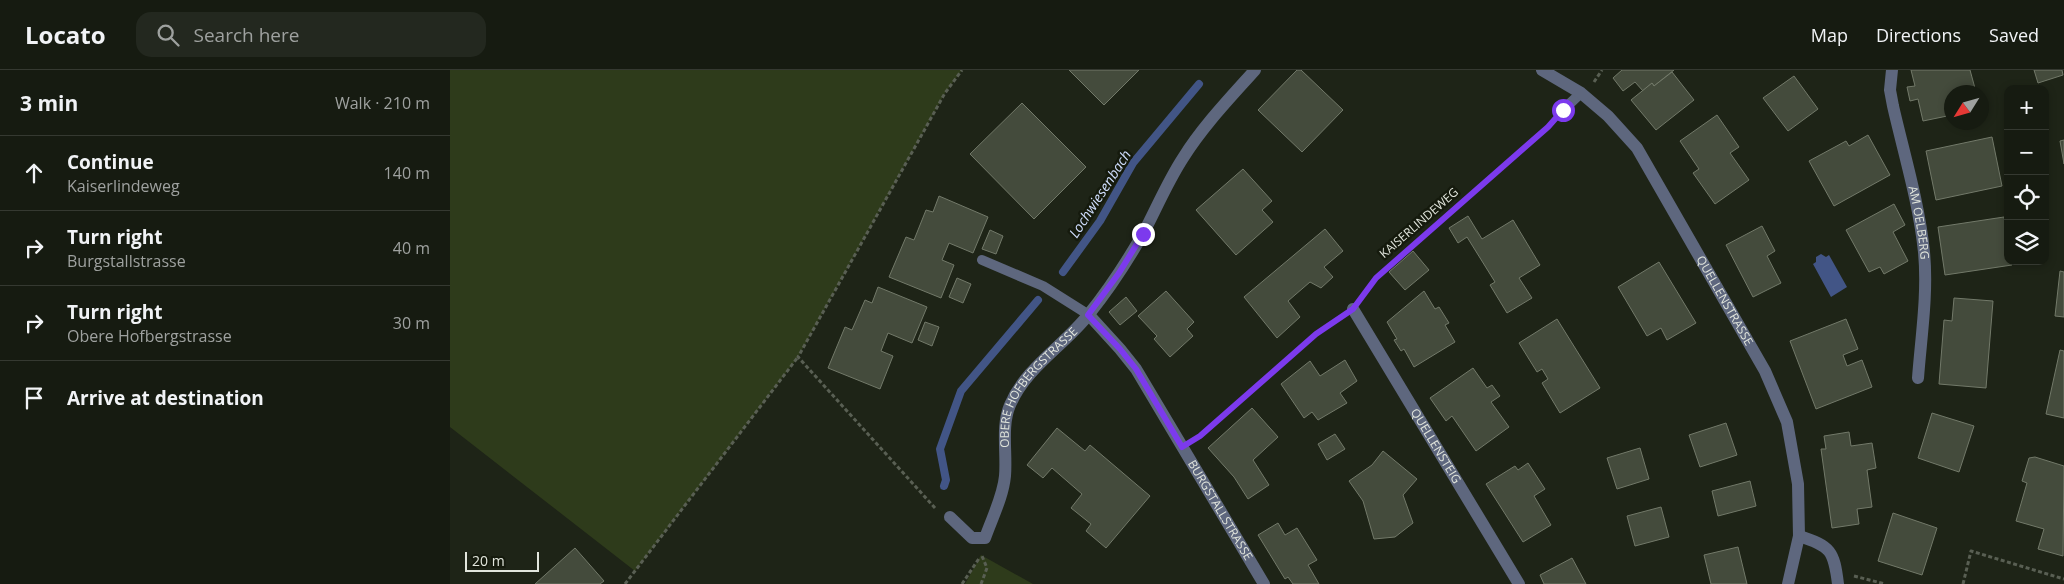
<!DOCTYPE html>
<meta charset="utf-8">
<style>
body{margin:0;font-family:"Open Sans",sans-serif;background:#23281f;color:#f1f3f6}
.controls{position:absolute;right:15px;top:15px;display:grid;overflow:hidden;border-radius:10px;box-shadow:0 2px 8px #0003}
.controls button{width:45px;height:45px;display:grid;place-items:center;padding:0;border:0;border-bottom:1px solid #353931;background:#161b11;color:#f1f3f6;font:25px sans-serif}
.compass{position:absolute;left:1494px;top:15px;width:45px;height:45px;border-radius:50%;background:#161b11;box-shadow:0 2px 8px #0003;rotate:233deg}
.scale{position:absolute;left:15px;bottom:12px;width:74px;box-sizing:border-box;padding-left:5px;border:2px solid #e2e6dd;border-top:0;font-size:14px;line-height:18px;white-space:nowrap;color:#e2e6dd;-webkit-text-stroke:4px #151a0d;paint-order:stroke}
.stop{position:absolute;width:15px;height:15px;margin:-11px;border:4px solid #7c3aed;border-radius:50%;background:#fff}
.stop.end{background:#7c3aed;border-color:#fff;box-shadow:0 1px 5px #0008}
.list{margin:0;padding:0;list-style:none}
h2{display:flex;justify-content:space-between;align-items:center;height:65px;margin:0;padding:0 20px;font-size:21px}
h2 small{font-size:16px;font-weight:400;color:#9ea19f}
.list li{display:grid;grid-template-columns:32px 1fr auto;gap:15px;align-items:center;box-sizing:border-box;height:75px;padding:0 20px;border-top:1px solid #353931}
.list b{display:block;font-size:19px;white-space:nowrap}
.list p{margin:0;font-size:16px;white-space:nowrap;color:#9ea19f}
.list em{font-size:16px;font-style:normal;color:#9ea19f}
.icon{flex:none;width:28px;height:28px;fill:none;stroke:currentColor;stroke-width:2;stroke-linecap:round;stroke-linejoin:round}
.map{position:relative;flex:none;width:1614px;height:514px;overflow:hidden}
header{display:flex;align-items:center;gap:30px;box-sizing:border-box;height:70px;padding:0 25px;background:#161b11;border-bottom:1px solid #353931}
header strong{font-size:24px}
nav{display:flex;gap:28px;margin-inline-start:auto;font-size:18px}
.search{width:350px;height:45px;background:#23281f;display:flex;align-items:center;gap:12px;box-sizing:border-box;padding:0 18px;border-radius:15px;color:#9ea19f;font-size:19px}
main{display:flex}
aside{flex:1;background:#161b11}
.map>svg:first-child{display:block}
.green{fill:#2e3b1b}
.water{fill:#425586}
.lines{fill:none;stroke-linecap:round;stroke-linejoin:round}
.stream{stroke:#425586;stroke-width:8}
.building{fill:#444b3c;stroke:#727969}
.path{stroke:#595f53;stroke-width:3;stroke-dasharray:4 2.5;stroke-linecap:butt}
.service{stroke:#5e677e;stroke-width:10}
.minor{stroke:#5e677e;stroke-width:12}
.route{stroke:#7c3aed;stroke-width:6}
.labels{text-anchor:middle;stroke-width:5;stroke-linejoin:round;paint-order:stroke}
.street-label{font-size:12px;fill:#e2e6dd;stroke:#151a0d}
.water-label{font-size:14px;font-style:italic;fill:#d0defe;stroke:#151a0d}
</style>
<header>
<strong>Locato</strong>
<div class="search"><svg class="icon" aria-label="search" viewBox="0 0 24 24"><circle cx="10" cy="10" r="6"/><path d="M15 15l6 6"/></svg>Search here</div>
<nav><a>Map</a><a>Directions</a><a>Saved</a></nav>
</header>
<main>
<aside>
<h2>3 min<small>Walk · 210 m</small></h2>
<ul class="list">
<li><svg class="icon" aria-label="ahead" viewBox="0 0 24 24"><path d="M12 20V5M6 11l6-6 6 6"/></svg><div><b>Continue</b><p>Kaiserlindeweg</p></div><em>140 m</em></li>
<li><svg class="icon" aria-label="right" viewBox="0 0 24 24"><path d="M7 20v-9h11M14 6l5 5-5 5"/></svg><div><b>Turn right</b><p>Burgstallstrasse</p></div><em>40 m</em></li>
<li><svg class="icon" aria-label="right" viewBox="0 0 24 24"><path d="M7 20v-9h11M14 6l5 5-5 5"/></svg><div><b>Turn right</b><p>Obere Hofbergstrasse</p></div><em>30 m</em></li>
<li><svg class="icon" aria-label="arrive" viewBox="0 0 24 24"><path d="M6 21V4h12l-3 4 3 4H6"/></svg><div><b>Arrive at destination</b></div></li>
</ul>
</aside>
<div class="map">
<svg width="1614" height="514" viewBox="0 0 1614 514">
<rect width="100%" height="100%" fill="#1e2417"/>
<!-- green -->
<g class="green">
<polygon points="0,0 512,0 495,23 348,287 185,501 0,357"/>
<polygon points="531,485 583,514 515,514"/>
</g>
<!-- water -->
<polygon class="water" points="1371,184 1376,187 1379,185 1397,217 1381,227 1363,194 1366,192 1366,187"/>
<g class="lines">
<!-- stream -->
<g class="stream">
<polyline points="613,202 650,151 683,93 749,14"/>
<polyline points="494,416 496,410 490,379 511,321 588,230"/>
</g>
</g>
<!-- building -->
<g class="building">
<polygon points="619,0 689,0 654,35"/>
<polygon points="847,0 851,0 893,40 852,82 808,40"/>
<polygon points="1172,0 1224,0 1204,16 1202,13 1193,21 1185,12 1173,21 1163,8"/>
<polygon points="1461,0 1520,0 1526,22 1502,22 1502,45 1473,51 1468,29 1460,31 1457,17 1465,16"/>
<polygon points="1584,0 1612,0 1613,5 1588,13"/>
<polygon points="1222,2 1244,30 1206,60 1181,30 1202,13 1204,16"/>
<polygon points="1344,6 1368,39 1338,61 1313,28"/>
<polygon points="572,33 636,97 584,149 520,84"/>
<polygon points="1267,45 1289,77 1280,83 1299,110 1265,134 1243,103 1249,99 1230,71"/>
<polygon points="1418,65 1440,105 1384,136 1359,91 1396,71 1399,76"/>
<polygon points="1542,67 1552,116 1486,130 1476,81"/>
<polygon points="1614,70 1614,94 1610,71"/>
<polygon points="793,99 822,131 812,140 823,152 786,185 746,140"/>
<polygon points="489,126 538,147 523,183 499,173 492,190 504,195 491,228 439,207 456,167 464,170 476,140 483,142"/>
<polygon points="1444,134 1455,155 1443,162 1458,191 1434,204 1430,197 1419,202 1396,160"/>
<polygon points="1018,146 1032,169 1063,150 1090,195 1069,208 1082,228 1057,243 1040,215 1045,212 1017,167 1008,173 999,158"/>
<polygon points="1554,147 1558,169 1558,191 1561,191 1562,195 1495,205 1488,157"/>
<polygon points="1312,156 1325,181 1317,186 1331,213 1303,227 1276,175"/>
<polygon points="875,159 893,181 874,197 883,207 871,218 860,212 838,231 850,247 827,268 794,227"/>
<polygon points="540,160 553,166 546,184 532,179"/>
<polygon points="963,181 979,200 955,220 939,202"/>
<polygon points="1209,192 1246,253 1217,270 1211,258 1197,266 1168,217"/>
<polygon points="1610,201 1614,202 1614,247 1605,246"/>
<polygon points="507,208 521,214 513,233 499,227"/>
<polygon points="428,217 477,237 462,273 438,263 431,281 443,286 430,319 378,298 395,257 402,260 415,230 422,233"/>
<polygon points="716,221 744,252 737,259 743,266 720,287 704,269 707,266 688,246"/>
<polygon points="974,221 985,239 989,237 999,253 995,255 1005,272 964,297 954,279 951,281 944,270 947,269 937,252"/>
<polygon points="676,227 687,241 670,255 659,242"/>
<polygon points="1504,228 1543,231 1536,318 1489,314 1494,250 1502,251"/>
<polygon points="1107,249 1150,318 1110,343 1092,313 1098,309 1092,299 1087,302 1069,273"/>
<polygon points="1396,249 1408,279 1393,285 1397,296 1412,290 1422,317 1366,339 1340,271"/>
<polygon points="475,252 489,257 482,276 468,270"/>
<polygon points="1610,280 1614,281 1614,348 1596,344"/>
<polygon points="895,290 907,311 890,323 897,333 868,350 862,342 854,348 831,314 860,291 870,306"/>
<polygon points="1023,298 1037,318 1042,315 1050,326 1041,332 1059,357 1026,381 1002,346 996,351 980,328"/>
<polygon points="802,338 828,367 803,390 819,415 798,429 784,407 758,378"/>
<polygon points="1482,343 1524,356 1509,402 1468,388"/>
<polygon points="1276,353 1287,385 1250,397 1239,365"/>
<polygon points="607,358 635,381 640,375 700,426 656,478 636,461 641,454 621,438 632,424 602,398 593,408 577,395"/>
<polygon points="1399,362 1401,376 1422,373 1426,398 1417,400 1422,437 1407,439 1409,454 1382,458 1371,379 1376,379 1374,366"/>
<polygon points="885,364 895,379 877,390 868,374"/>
<polygon points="1190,378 1199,409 1167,419 1157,388"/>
<polygon points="933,381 967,409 953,425 963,453 945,467 924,469 913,431 899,411 922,395"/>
<polygon points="1585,387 1614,396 1613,486 1588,479 1594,459 1566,451 1577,413 1572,411 1579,388"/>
<polygon points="1078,393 1095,419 1084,426 1101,455 1073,472 1036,414 1065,396 1068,400"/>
<polygon points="1300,411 1306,436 1268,446 1262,421"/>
<polygon points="1211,437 1219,467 1185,476 1177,446"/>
<polygon points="1443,443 1487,458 1472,505 1428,491"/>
<polygon points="828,453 835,465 847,458 867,490 858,495 869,514 843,514 838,507 835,509 808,465"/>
<polygon points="1288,477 1297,514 1261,514 1254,485"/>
<polygon points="125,478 154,511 150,514 85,514"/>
<polygon points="1122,488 1136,514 1094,514 1090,505"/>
</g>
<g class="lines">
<!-- path -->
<g class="path">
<polyline points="1144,12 1152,0"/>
<polyline points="914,224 926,208 1103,52"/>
<polyline points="748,367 866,264 888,249"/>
<polyline points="485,438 348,287 495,23 512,0"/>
<polyline points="1404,506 1435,514"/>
<polyline points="175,514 348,287"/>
<polyline points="512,514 530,487"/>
<polyline points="531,514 537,498 532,486"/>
<polyline points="1513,514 1521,481 1614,509"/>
</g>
<!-- service -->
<g class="service">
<polyline points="1113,40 1131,23"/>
<polyline points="532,190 593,216 639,245"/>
</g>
<!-- minor -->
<g class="minor">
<path id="s1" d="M1092 0 1131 23 1158 46 1187 78 1315 301 1337 352 1348 414 1349 466 1338 514"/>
<path id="s2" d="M1442 0 1440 20 1443 36C1454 84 1469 133 1474 182 1478 224 1471 267 1468 308"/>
<path id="s3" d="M903 239 1069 514"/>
<path id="s4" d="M639 245 670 279 686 299 814 514"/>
<path id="s5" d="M500 447 522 468H535C542 448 553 427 555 406 557 383 551 356 560 335 576 297 615 275 639 244 660 218 678 190 694 162 707 137 718 111 733 88 753 56 780 28 805 0"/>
<path d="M1349 466C1381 476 1384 481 1388 514"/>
</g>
</g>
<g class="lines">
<!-- route -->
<polyline class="route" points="693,164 669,203 638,245 670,279 686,299 732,377 750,366 866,264 903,239 926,208 1098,57 1113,40"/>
</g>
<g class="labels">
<!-- street labels -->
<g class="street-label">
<text transform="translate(969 153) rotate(-41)" y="4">KAISERLINDEWEG</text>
<text dy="4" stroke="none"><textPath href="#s2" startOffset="156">AM OELBERG</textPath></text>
<text dy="4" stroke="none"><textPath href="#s1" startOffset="300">QUELLENSTRASSE</textPath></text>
<text dy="4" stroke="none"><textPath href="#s5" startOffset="209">OBERE HOFBERGSTRASSE</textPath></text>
<text dy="4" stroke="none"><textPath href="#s3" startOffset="160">QUELLENSTEIG</textPath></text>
<text dy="4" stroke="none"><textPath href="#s4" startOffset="236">BURGSTALLSTRASSE</textPath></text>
</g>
<!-- water labels -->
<g class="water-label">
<text transform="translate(650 124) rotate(-57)" y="5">Lochwiesenbach</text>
</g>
</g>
</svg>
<div class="controls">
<button>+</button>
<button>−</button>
<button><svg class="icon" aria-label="locate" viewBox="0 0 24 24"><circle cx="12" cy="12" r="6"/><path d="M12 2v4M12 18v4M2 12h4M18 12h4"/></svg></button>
<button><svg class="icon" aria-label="layers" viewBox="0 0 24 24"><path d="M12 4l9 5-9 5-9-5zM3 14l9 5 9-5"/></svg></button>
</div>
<svg class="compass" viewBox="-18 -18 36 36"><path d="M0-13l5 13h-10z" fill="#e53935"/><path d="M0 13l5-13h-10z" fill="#9ea19f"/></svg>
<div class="scale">20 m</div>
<div class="stop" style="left:1113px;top:40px"></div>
<div class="stop end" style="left:693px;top:164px"></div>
</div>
</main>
